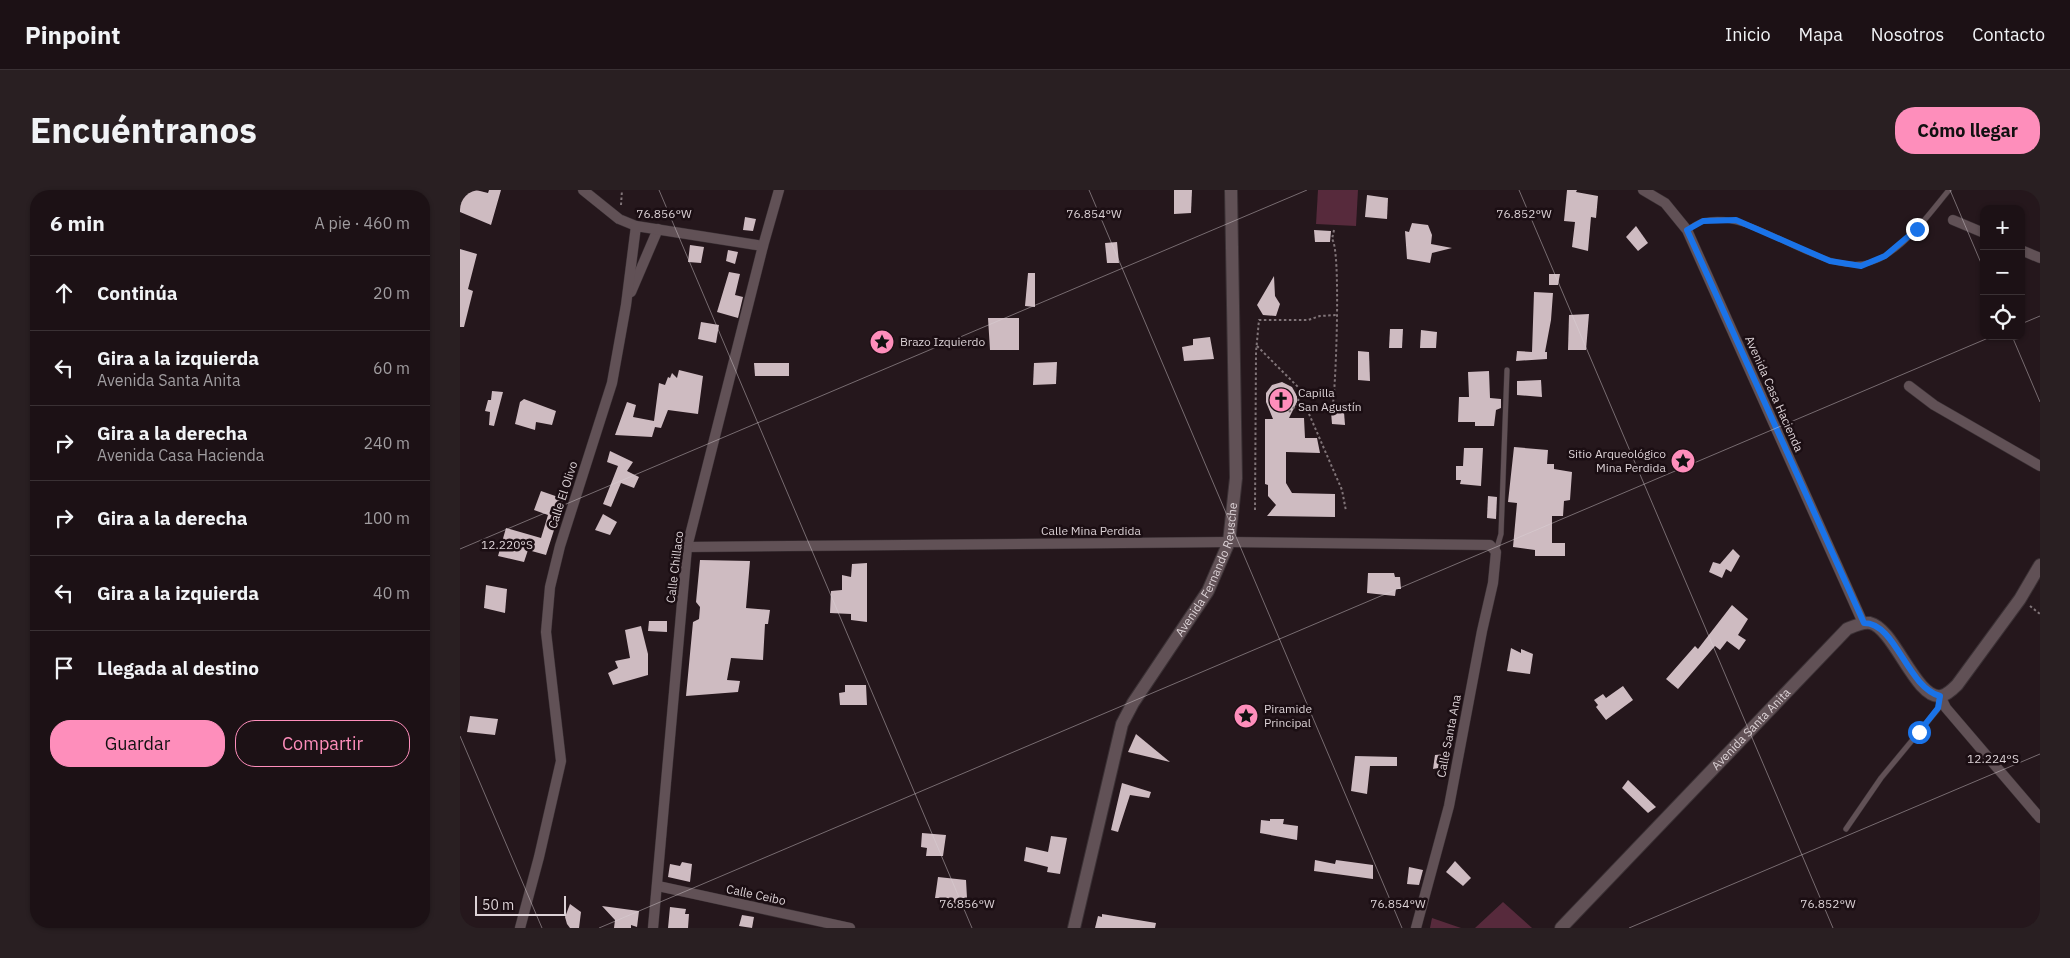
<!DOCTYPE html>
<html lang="es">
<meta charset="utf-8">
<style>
body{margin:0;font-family:"IBM Plex Sans",sans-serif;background:#291f22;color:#f1f3f6}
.controls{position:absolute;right:15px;top:15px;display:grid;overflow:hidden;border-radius:10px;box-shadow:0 1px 4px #0004}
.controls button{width:45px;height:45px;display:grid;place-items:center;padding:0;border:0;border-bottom:1px solid #3a3134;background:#1c1115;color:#f1f3f6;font:25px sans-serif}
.scale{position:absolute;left:15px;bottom:12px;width:91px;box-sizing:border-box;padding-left:5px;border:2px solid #dcd2d6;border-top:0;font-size:14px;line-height:18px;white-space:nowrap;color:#dcd2d6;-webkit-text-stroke:4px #1b0e13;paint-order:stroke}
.stop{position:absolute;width:15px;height:15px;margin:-11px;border:4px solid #1a73e8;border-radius:50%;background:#fff}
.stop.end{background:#1a73e8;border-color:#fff;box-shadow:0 1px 5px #0008}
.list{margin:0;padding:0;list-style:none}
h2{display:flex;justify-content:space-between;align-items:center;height:65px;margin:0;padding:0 20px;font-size:21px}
h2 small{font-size:16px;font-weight:400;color:#a09da0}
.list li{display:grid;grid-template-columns:32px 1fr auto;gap:15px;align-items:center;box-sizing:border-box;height:75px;padding:0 20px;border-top:1px solid #3a3134}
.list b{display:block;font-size:19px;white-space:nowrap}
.list p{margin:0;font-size:16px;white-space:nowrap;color:#a09da0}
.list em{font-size:16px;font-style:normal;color:#a09da0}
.actions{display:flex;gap:10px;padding:15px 20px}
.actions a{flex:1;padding:11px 0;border:1px solid #fe8ebb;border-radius:20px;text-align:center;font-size:18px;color:#fe8ebb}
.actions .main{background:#fe8ebb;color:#111}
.icon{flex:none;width:28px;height:28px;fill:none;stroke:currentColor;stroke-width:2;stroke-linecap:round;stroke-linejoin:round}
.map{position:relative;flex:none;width:1580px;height:738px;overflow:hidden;border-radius:20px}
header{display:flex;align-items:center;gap:30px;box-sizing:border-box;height:70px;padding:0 25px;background:#1c1115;border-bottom:1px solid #3a3134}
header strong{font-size:24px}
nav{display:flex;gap:28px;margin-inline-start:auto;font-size:18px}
.intro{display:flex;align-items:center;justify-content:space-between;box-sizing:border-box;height:120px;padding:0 30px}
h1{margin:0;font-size:35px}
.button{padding:12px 22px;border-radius:20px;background:#fe8ebb;color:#111;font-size:18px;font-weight:700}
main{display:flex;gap:30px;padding:0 30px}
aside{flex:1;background:#1c1115;border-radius:20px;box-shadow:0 1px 4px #0004}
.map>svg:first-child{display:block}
.green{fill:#572a3c}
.building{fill:#cebbc1}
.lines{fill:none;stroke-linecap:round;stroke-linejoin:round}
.service-casing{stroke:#3b3135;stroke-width:6}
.minor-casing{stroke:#3b3135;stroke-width:11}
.tertiary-casing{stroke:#3b3135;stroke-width:14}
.path{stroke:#817579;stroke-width:2;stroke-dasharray:2.5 2.5;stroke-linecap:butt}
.service{stroke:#615156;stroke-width:5}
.minor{stroke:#615156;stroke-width:10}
.tertiary{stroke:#615156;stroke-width:12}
.route{stroke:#1a73e8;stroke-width:6}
.ticks{fill:none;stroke:#dcd2d6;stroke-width:1;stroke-opacity:0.45}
.labels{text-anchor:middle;stroke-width:5;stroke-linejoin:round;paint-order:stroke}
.poi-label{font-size:12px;fill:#dcd2d6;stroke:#1b0e13;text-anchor:start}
.street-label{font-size:12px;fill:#dcd2d6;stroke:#1b0e13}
.ticks-label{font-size:12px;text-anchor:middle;fill:#dcd2d6;stroke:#1b0e13;stroke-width:5;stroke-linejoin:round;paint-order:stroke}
</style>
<header>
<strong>Pinpoint</strong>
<nav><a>Inicio</a><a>Mapa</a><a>Nosotros</a><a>Contacto</a></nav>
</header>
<div class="intro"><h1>Encuéntranos</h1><a class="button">Cómo llegar</a></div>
<main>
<aside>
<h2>6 min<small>A pie · 460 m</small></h2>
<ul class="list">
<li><svg class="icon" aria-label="ahead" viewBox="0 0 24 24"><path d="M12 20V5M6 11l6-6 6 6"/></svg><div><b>Continúa</b></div><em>20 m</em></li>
<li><svg class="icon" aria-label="left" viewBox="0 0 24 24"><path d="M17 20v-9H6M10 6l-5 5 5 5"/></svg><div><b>Gira a la izquierda</b><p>Avenida Santa Anita</p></div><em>60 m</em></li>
<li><svg class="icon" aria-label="right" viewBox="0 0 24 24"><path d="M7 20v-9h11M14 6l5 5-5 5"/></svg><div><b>Gira a la derecha</b><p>Avenida Casa Hacienda</p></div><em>240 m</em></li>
<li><svg class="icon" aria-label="right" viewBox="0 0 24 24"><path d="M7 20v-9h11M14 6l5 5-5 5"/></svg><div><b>Gira a la derecha</b></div><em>100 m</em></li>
<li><svg class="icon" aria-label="left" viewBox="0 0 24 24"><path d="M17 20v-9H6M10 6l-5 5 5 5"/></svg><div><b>Gira a la izquierda</b></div><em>40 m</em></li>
<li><svg class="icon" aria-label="arrive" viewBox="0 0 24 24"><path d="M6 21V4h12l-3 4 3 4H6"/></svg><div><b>Llegada al destino</b></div></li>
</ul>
<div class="actions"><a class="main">Guardar</a><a>Compartir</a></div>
</aside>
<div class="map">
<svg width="1580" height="738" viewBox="0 0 1580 738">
<rect width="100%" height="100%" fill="#25171c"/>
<!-- green -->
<g class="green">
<polygon points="858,0 898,0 896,36 856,34"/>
<polygon points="1043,712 1072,738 1015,738"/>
<polygon points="972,728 1001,738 970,738"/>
</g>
<!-- building -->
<g class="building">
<polygon points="0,0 16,0 28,3 29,0 41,0 31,35 0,22"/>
<polygon points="714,0 732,0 731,23 714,24"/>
<polygon points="1107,0 1117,0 1116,2 1138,6 1136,28 1131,27 1128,61 1112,57 1115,32 1104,31"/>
<polygon points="907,5 928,8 927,29 905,27"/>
<polygon points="285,27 296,29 293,41 283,40"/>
<polygon points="952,33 968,35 972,45 971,54 992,58 972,63 970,73 947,69 945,41 949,42"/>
<polygon points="1176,36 1188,53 1178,61 1166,47"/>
<polygon points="854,40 871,41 870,52 855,52"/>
<polygon points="657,52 659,73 647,73 645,53"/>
<polygon points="230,55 244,57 241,73 228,72"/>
<polygon points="0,59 17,64 8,99 13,101 4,137 0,137"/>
<polygon points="268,60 278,62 275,74 266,71"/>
<polygon points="269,82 280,84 275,105 283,107 278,128 257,122"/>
<polygon points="568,83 575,83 575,117 565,116"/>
<polygon points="1089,84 1100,84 1098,95 1089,95"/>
<polygon points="814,86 815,106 820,114 816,126 803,125 797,115"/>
<polygon points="1074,102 1093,103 1091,130 1085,162 1087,162 1087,169 1056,171 1057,161 1072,162"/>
<polygon points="1129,124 1126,160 1108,160 1109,125"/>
<polygon points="528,128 559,128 559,160 530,160"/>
<polygon points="241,132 259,135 256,153 238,149"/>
<polygon points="930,139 943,139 942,158 929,158"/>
<polygon points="961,140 977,142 976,158 960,158"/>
<polygon points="750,147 754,169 724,171 722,157 733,155 733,149"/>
<polygon points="898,161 909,162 910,191 898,190"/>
<polygon points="597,172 596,194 573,195 574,173"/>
<polygon points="294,173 329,173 329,186 295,186"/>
<polygon points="219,180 243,186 238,224 208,220 201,238 195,237 192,247 155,245 167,212 176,215 173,227 194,231 199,193 205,195 208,187 210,188 212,183 217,188"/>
<polygon points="1029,181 1030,208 1041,209 1041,218 1036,220 1034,236 1015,236 1015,232 998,232 999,207 1009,207 1008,182"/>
<polygon points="1081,190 1082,207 1057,205 1057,191"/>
<polygon points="822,192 832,197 837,206 837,212 829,228 844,228 845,248 857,248 860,263 826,262 826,293 832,303 875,304 875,327 807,326 816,315 808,306 808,295 805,294 805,229 813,229 806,212 806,203 812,195"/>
<polygon points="32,201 43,202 34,236 29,235 30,222 25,221 28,210 31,210"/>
<polygon points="64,209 96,221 92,235 76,232 75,240 55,234 60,212"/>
<polygon points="871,222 884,222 885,235 872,234"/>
<polygon points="1054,257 1088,260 1087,274 1094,274 1094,279 1112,282 1110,310 1104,311 1103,326 1092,326 1092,353 1105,353 1105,366 1075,366 1075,360 1053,357 1057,313 1048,312"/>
<polygon points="1004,258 1023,258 1021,296 1000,294 1001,290 996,290 996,276 1003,276"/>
<polygon points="150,261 173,272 167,281 179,287 174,298 161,293 151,317 143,314 158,276 147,272"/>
<polygon points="81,301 104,309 86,365 68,360 64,372 38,366 46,338 81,348 88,325 74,320"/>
<polygon points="1028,306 1037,307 1036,329 1027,328"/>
<polygon points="143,324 157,332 150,345 135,340"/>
<polygon points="1273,359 1280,366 1271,382 1266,379 1262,388 1249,382 1253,372 1260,374"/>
<polygon points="240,370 290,371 286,418 310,420 308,434 305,434 303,470 271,468 267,490 280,491 278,502 226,506 233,432 239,429 240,417 236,412"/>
<polygon points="407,373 407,432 391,430 391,424 370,423 371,401 382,400 382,385 391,387 392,374"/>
<polygon points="908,383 934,383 935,387 940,387 941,399 936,399 935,406 907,403"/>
<polygon points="26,395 47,399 45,423 24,418"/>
<polygon points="1272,415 1288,429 1278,445 1286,450 1279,460 1267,451 1260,460 1255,456 1218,499 1206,489 1235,456 1238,459"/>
<polygon points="189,431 207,431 207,442 188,441"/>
<polygon points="181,436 188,464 188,485 153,495 148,483 158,478 155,471 170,468 165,440"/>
<polygon points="1051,458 1061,463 1061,459 1073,464 1070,484 1047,481"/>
<polygon points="385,495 406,495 407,515 380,515 379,503 385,502"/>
<polygon points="1163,496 1173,510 1146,530 1136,517 1138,515 1134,510 1143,504 1146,508"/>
<polygon points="10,526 38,529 35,545 7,542"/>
<polygon points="676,544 710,572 668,562"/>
<polygon points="987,564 984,577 973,579 975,565"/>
<polygon points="895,566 937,567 937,576 910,576 907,604 891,601"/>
<polygon points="1168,590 1196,617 1188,623 1162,598"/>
<polygon points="662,593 691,602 689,608 670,605 658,642 651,640"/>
<polygon points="810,629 824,629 823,634 838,636 837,650 800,643 801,630 810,631"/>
<polygon points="462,643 486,645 483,666 466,666 467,658 461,657"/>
<polygon points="591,646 607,648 600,684 587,682 588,677 564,671 566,657 588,662"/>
<polygon points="855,670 875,674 876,670 913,675 913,689 854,681"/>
<polygon points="995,671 1011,688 1003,696 986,682"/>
<polygon points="222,672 232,674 230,692 208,687 210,674 220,676"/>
<polygon points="949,677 963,680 959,695 947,694"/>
<polygon points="478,687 506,690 507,708 498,708 497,717 488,716 488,708 475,708"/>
<polygon points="110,714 121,722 119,738 110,738 107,734 105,727"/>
<polygon points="142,716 179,721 177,737 171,735 171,738 154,738 155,730"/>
<polygon points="210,717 226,719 225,724 229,724 228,738 208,738"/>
<polygon points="642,724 696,733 695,738 635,738 638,726 642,727"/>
<polygon points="282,725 294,727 292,738 279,736"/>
</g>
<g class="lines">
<defs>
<g id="service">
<path d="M1227 40C1232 37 1238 32 1244 31 1301 17 1370 101 1425 66 1451 50 1470 23 1489 0"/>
<polyline points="1036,361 1041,344 1047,180"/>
<polyline points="1386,639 1421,588 1478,519 1480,509"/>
</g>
<g id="minor">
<polyline points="123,0 159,29 176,36"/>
<polyline points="1183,0 1205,13 1227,40 1403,433"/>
<polyline points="1493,30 1524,43"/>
<polyline points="1561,60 1580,68"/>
<polyline points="171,102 198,39"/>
<polyline points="1449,196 1474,215 1580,276"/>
<polyline points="227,357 769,352 1030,355 1036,362 1033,393 1022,441 989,616 956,738"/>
<polyline points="1480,506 1486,518 1580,628"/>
<polyline points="198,696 390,738"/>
<polyline points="60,738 79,667 101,571 86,442 90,397 100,356 152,193 166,115 176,36 303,56"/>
<polyline points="193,738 227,357 303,56 319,0"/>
</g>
<g id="tertiary">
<path id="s1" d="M614 738 662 534 673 513 748 401 769 352 776 288 771 0"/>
<path id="s2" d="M1101 738 1387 439C1394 436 1402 432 1410 433 1434 438 1456 510 1481 506 1487 505 1493 499 1497 495L1560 409 1580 375"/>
</g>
</defs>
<!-- service casing -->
<use href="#service" class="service-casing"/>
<!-- minor casing -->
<use href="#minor" class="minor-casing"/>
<!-- tertiary casing -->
<use href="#tertiary" class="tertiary-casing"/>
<!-- path -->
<g class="path">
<polyline points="161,15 162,0"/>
<path d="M874 40 872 49C881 59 876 192 873 213L869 217H846L882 300 886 321"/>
<polyline points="797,156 839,198 838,214 828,223"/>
<polyline points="838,214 846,217"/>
<polyline points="795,320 796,162 799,130 848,130 860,126 876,125"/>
<polyline points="1570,416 1580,424"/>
</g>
<!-- service -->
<use href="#service" class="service"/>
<!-- minor -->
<use href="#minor" class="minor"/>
<!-- tertiary -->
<use href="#tertiary" class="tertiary"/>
</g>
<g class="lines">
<!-- route -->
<path class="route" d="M1457 39 1425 66 1401 76 1370 71 1276 30 1243 31 1227 40 1404 433C1436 433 1447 497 1480 506L1478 518 1459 542"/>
</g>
<!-- ticks -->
<path class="ticks" d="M199 0 512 738M629 0 942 738M1059 0 1373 738M1490 0 1524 80M1561 134 1580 126M1552 146 1580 212M0 359 847 0M0 546 82 738M139 738 1533 146M1169 738 1580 564"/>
<!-- icons -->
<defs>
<symbol id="sight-disc" viewBox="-11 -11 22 22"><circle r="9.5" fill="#fe8ebb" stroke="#1b0e13"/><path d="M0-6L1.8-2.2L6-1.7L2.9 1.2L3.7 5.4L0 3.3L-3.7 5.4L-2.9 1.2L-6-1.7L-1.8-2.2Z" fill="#111"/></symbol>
<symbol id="church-disc" viewBox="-11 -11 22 22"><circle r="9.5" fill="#fe8ebb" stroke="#1b0e13"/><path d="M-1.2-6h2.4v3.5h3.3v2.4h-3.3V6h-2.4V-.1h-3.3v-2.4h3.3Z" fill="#111"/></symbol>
</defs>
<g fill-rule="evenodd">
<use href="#sight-disc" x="408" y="138" width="28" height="28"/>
<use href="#church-disc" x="807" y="196" width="28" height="28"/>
<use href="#sight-disc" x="1209" y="257" width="28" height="28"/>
<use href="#sight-disc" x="772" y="512" width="28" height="28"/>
</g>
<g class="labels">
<!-- poi labels -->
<g class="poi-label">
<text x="440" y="156">Brazo Izquierdo</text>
<text x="838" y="207">Capilla<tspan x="838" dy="14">San Agustín</tspan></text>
<text x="1206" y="268" text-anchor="end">Sitio Arqueológico<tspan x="1206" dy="14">Mina Perdida</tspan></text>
<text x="804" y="523">Piramide<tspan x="804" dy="14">Principal</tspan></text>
</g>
<!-- street labels -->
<g class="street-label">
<text transform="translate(1314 204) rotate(66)" y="4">Avenida Casa Hacienda</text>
<text transform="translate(103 305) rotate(-72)" y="4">Calle El Olivo</text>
<text x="631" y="345">Calle Mina Perdida</text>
<text transform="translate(215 377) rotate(-83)" y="4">Calle Chillaco</text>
<text dy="4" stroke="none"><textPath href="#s1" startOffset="388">Avenida Fernando Reusche</textPath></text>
<text dy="4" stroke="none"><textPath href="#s2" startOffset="275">Avenida Santa Anita</textPath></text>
<text transform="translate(989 546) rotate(-79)" y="4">Calle Santa Ana</text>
<text transform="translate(296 705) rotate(12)" y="4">Calle Ceibo</text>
</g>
</g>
<g class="ticks-label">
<text x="204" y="28">76.856°W</text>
<text x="634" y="28">76.854°W</text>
<text x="1064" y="28">76.852°W</text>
<text x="47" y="359">12.220°S</text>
<text x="1533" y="573">12.224°S</text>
<text x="507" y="718">76.856°W</text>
<text x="938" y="718">76.854°W</text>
<text x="1368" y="718">76.852°W</text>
</g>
</svg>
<div class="controls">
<button>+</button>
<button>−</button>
<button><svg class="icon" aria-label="locate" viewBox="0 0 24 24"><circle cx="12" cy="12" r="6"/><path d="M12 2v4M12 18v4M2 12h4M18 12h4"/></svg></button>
</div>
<div class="scale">50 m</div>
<div class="stop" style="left:1459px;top:542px"></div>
<div class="stop end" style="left:1457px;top:39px"></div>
</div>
</main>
